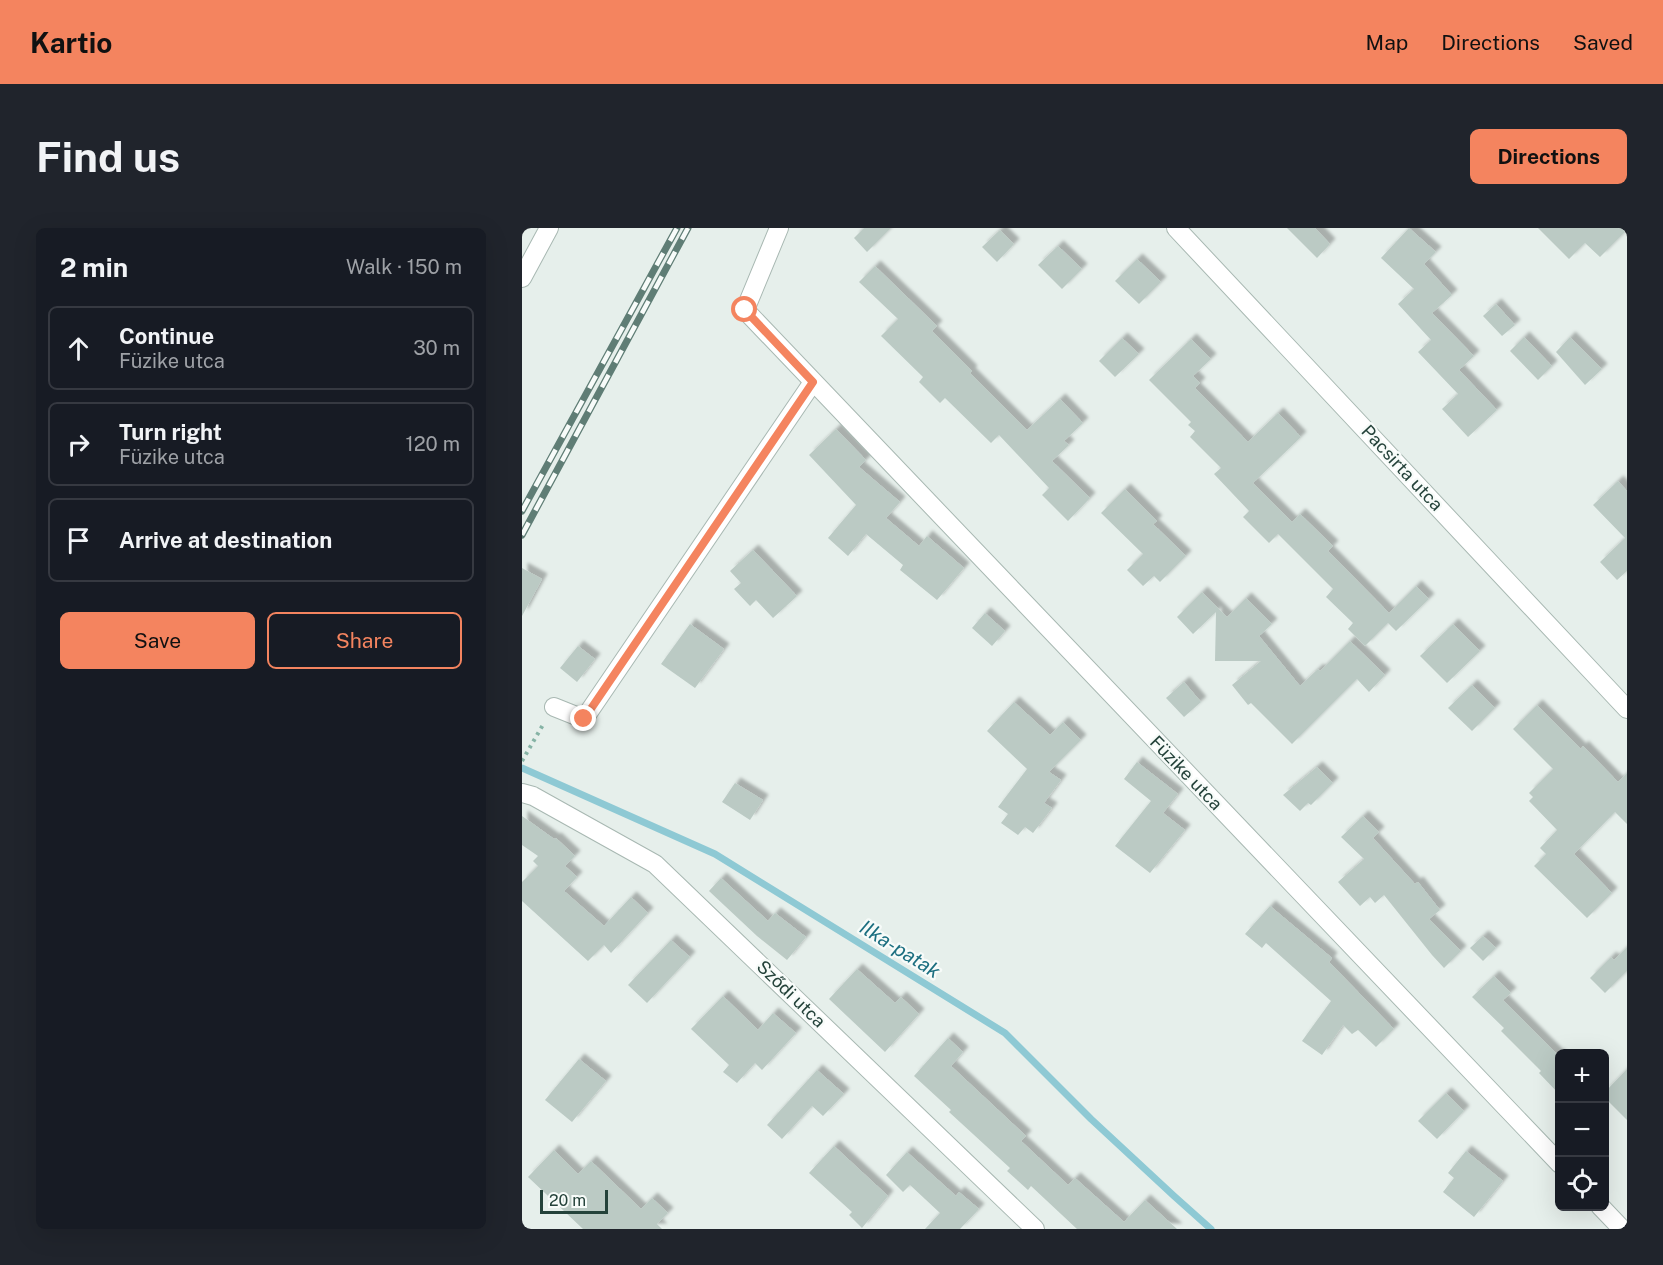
<!DOCTYPE html>
<meta charset="utf-8">
<style>
body{margin:0;font-family:"Public Sans",sans-serif;background:#20242c;color:#f1f3f6}
.controls{position:absolute;right:18px;bottom:18px;display:grid;overflow:hidden;border-radius:9px;box-shadow:0 6px 24px #0002}
.controls button{width:54px;height:54px;display:grid;place-items:center;padding:0;border:0;border-bottom:2px solid #363941;background:#171b24;color:#f1f3f6;font:30px sans-serif}
.scale{position:absolute;left:18px;bottom:15px;width:68px;box-sizing:border-box;padding-left:6px;border:3px solid #24423a;border-top:0;font-size:16px;line-height:21px;white-space:nowrap;color:#24423a;-webkit-text-stroke:4px #f7fbf9;paint-order:stroke}
.stop{position:absolute;width:18px;height:18px;margin:-14px;border:4px solid #f4845f;border-radius:50%;background:#fff}
.stop.end{background:#f4845f;border-color:#fff;box-shadow:0 2px 6px #0008}
.list{margin:0;padding:0;list-style:none}
h2{display:flex;justify-content:space-between;align-items:center;height:78px;margin:0;padding:0 24px;font-size:26px}
h2 small{font-size:20px;font-weight:400;color:#9ea1a6}
.list li{display:grid;grid-template-columns:39px 1fr auto;gap:18px;align-items:center;box-sizing:border-box;height:84px;margin:0 12px 12px;padding:0 12px;border:2px solid #363941;border-radius:9px}
.list b{display:block;font-size:22px;white-space:nowrap}
.list p{margin:0;font-size:20px;white-space:nowrap;color:#9ea1a6}
.list em{font-size:20px;font-style:normal;color:#9ea1a6}
.actions{display:flex;gap:12px;padding:18px 24px}
.actions a{flex:1;padding:14px 0;border:2px solid #f4845f;border-radius:9px;text-align:center;font-size:21px;color:#f4845f}
.actions .main{background:#f4845f;color:#111}
.icon{flex:none;width:33px;height:33px;fill:none;stroke:currentColor;stroke-width:2;stroke-linecap:round;stroke-linejoin:round}
.map{position:relative;flex:none;width:1105px;height:1001px;overflow:hidden;border-radius:9px}
header{display:flex;align-items:center;gap:36px;box-sizing:border-box;height:84px;padding:0 30px;background:#f4845f;color:#111}
header strong{font-size:28px}
nav{display:flex;gap:33px;margin-inline-start:auto;font-size:21px}
.intro{display:flex;align-items:center;justify-content:space-between;box-sizing:border-box;height:144px;padding:0 36px}
h1{margin:0;font-size:42px}
.button{padding:15px 27px;border-radius:9px;background:#f4845f;color:#111;font-size:21px;font-weight:700}
main{display:flex;gap:36px;padding:0 36px}
aside{flex:1;background:#171b24;border-radius:9px;box-shadow:0 6px 24px #0002}
.map>svg:first-child{display:block}
.lines{fill:none;stroke-linecap:round;stroke-linejoin:round}
.stream{stroke:#8ec9d4;stroke-width:7}
.building{fill:#bbcac4;filter:url(#shadow)}
.minor-casing{stroke:#a8b8b2;stroke-width:20}
.path{stroke:#86b3a5;stroke-width:4;stroke-dasharray:3 4.5;stroke-linecap:butt}
.minor{stroke:#fff;stroke-width:18}
.rail-casing{stroke:#5f7d75;stroke-width:7}
.rail{stroke:#f7fbf9;stroke-width:4.5;stroke-dasharray:14;stroke-linecap:butt}
.route{stroke:#f4845f;stroke-width:8}
.labels{text-anchor:middle;stroke-width:4.5;stroke-linejoin:round;paint-order:stroke}
.street-label{font-size:18px;fill:#24423a;stroke:#f7fbf9}
.water-label{font-size:20px;font-style:italic;fill:#1c6f80;stroke:#f7fbf9}
</style>
<header>
<strong>Kartio</strong>
<nav><a>Map</a><a>Directions</a><a>Saved</a></nav>
</header>
<div class="intro"><h1>Find us</h1><a class="button">Directions</a></div>
<main>
<aside>
<h2>2 min<small>Walk · 150 m</small></h2>
<ul class="list">
<li><svg class="icon" aria-label="ahead" viewBox="0 0 24 24"><path d="M12 20V5M6 11l6-6 6 6"/></svg><div><b>Continue</b><p>Füzike utca</p></div><em>30 m</em></li>
<li><svg class="icon" aria-label="right" viewBox="0 0 24 24"><path d="M7 20v-9h11M14 6l5 5-5 5"/></svg><div><b>Turn right</b><p>Füzike utca</p></div><em>120 m</em></li>
<li><svg class="icon" aria-label="arrive" viewBox="0 0 24 24"><path d="M6 21V4h12l-3 4 3 4H6"/></svg><div><b>Arrive at destination</b></div></li>
</ul>
<div class="actions"><a class="main">Save</a><a>Share</a></div>
</aside>
<div class="map">
<svg width="1105" height="1001" viewBox="0 0 1105 1001">
<defs>
<filter id="shadow"><feDropShadow dx="5.5" dy="-5.5" stdDeviation="1.5" flood-color="#0004"/></filter>
</defs>
<rect width="100%" height="100%" fill="#e6efeb"/>
<g class="lines">
<!-- stream -->
<polyline class="stream" points="0,540 193,626 483,805 569,891 652,968 689,1001"/>
</g>
<!-- building -->
<g class="building">
<polygon points="342,0 369,0 345,24 332,10"/>
<polygon points="765,0 793,0 808,16 795,30"/>
<polygon points="887,0 914,24 902,36 930,67 910,85 952,128 937,142 975,182 946,209 920,181 936,166 896,124 909,112 876,76 892,61 859,30"/>
<polygon points="1016,0 1105,0 1105,2 1078,29 1063,15 1047,31"/>
<polygon points="478,2 492,16 475,34 460,19"/>
<polygon points="536,18 560,41 540,61 516,37"/>
<polygon points="615,31 639,54 617,76 593,53"/>
<polygon points="353,38 415,98 410,103 450,143 448,145 505,202 538,171 561,195 542,213 547,217 530,233 568,270 546,293 520,267 527,260 477,207 469,215 423,170 418,175 397,154 401,149 359,108 376,91 337,54"/>
<polygon points="974,76 993,97 980,108 961,88"/>
<polygon points="1002,109 1030,138 1016,152 988,123"/>
<polygon points="1048,109 1080,141 1063,157 1034,124"/>
<polygon points="600,110 617,126 593,149 577,133"/>
<polygon points="669,111 689,131 671,148 678,155 673,160 726,214 756,185 779,209 731,255 770,294 778,286 811,318 806,323 867,385 894,358 907,371 874,403 866,395 843,418 826,401 831,395 804,369 811,361 756,306 747,315 721,289 727,283 692,246 699,240 668,209 673,203 666,197 669,194 627,152"/>
<polygon points="314,201 344,232 337,239 378,274 364,290 397,318 405,308 442,340 415,372 378,342 381,337 344,306 326,328 306,310 334,277 287,227"/>
<polygon points="1096,253 1105,263 1105,343 1095,352 1078,334 1103,310 1071,277"/>
<polygon points="603,261 635,293 631,296 664,328 638,354 632,348 621,358 605,342 621,326 579,285"/>
<polygon points="231,322 275,368 251,390 234,372 228,378 212,361 219,355 208,343"/>
<polygon points="0,340 20,351 0,388"/>
<polygon points="680,364 705,389 724,370 750,396 737,408 778,458 796,441 798,443 828,413 863,447 847,464 835,451 770,516 729,475 726,477 710,457 739,433 693,433 694,384 671,406 655,389"/>
<polygon points="463,385 483,403 470,418 450,400"/>
<polygon points="168,396 202,421 173,460 139,436"/>
<polygon points="931,396 958,423 925,455 898,428"/>
<polygon points="56,418 73,431 55,454 38,440"/>
<polygon points="662,454 679,474 662,489 644,470"/>
<polygon points="950,457 973,480 950,503 926,480"/>
<polygon points="492,474 528,507 541,494 559,512 527,544 539,552 522,575 530,580 511,605 503,599 496,607 479,595 486,586 476,579 505,541 465,503"/>
<polygon points="1015,477 1059,521 1061,518 1096,554 1105,545 1105,596 1093,584 1052,626 1090,665 1065,690 1012,638 1024,626 1018,620 1035,602 1007,573 1011,569 1007,565 1031,541 991,501"/>
<polygon points="615,534 656,566 641,585 663,602 628,645 593,618 629,573 602,551"/>
<polygon points="795,539 811,555 789,577 786,575 778,583 761,567"/>
<polygon points="213,555 241,572 228,592 200,574"/>
<polygon points="0,588 32,611 34,610 53,628 43,638 55,649 42,663 82,698 109,669 126,685 89,725 82,717 66,733 0,673 0,654 16,638 11,633 16,628 0,617"/>
<polygon points="841,588 857,604 851,610 893,656 896,654 918,682 907,691 939,723 922,740 910,727 862,667 853,675 848,669 838,678 816,654 842,631 819,609"/>
<polygon points="199,650 246,693 253,685 284,709 265,732 235,708 187,663"/>
<polygon points="748,678 810,730 807,734 872,801 854,819 836,802 830,806 821,797 800,827 780,813 809,773 744,715 740,720 723,706"/>
<polygon points="961,708 974,720 961,733 948,720"/>
<polygon points="149,712 168,729 125,775 106,757"/>
<polygon points="1105,719 1105,743 1083,765 1068,750 1089,729 1092,732"/>
<polygon points="335,741 373,775 379,769 397,786 363,824 307,771"/>
<polygon points="972,748 989,765 981,772 1036,827 1038,826 1038,867 1017,845 1019,843 979,803 982,800 950,769"/>
<polygon points="201,768 236,802 251,785 274,805 240,842 233,835 215,855 201,844 207,837 169,801"/>
<polygon points="426,810 441,824 429,838 504,908 499,913 546,957 553,950 602,994 623,972 655,1001 555,1001 509,958 506,962 485,943 488,940 427,884 429,882 392,848"/>
<polygon points="57,831 84,853 50,894 23,872"/>
<polygon points="1105,841 1105,892 1083,870 1083,864"/>
<polygon points="295,842 322,866 301,888 290,878 260,911 245,897"/>
<polygon points="924,865 942,883 915,911 896,893"/>
<polygon points="312,918 366,968 340,1000 327,987 330,984 287,945"/>
<polygon points="32,922 56,946 69,933 119,981 130,970 146,985 135,996 140,1001 61,1001 6,949"/>
<polygon points="944,923 981,953 952,989 921,964 932,950 926,945"/>
<polygon points="385,924 434,968 437,964 457,981 438,1001 403,1001 418,985 388,957 381,964 364,947"/>
</g>
<g class="lines">
<defs>
<g id="minor">
<polyline points="257,0 223,82 1038,936"/>
<polyline points="654,0 1105,481"/>
<polyline points="0,50 27,0"/>
<polyline points="32,479 62,491 291,154"/>
<polyline points="0,565 11,568 133,636 513,1001"/>
<polyline points="1078,978 1100,1001"/>
</g>
</defs>
<!-- minor casing -->
<use href="#minor" class="minor-casing"/>
<!-- path -->
<polyline class="path" points="0,533 22,495"/>
<!-- minor -->
<use href="#minor" class="minor"/>
<defs>
<g id="rail">
<polyline points="0,283 155,0"/>
<polyline points="0,307 166,0"/>
</g>
</defs>
<!-- rail casing -->
<use href="#rail" class="rail-casing"/>
<!-- rail -->
<use href="#rail" class="rail"/>
</g>
<g class="lines">
<!-- route -->
<polyline class="route" points="62,491 291,154 223,82"/>
</g>
<g class="labels">
<!-- street labels -->
<g class="street-label">
<text transform="translate(880 240) rotate(47)" y="6">Pacsirta utca</text>
<text transform="translate(664 545) rotate(46)" y="6">Füzike utca</text>
<text transform="translate(269 766) rotate(44)" y="6">Sződi utca</text>
</g>
<!-- water labels -->
<g class="water-label">
<text transform="translate(378 721) rotate(32)" y="7">Ilka-patak</text>
</g>
</g>
</svg>
<div class="controls">
<button>+</button>
<button>−</button>
<button><svg class="icon" aria-label="locate" viewBox="0 0 24 24"><circle cx="12" cy="12" r="6"/><path d="M12 2v4M12 18v4M2 12h4M18 12h4"/></svg></button>
</div>
<div class="scale">20 m</div>
<div class="stop" style="left:223px;top:82px"></div>
<div class="stop end" style="left:62px;top:491px"></div>
</div>
</main>
